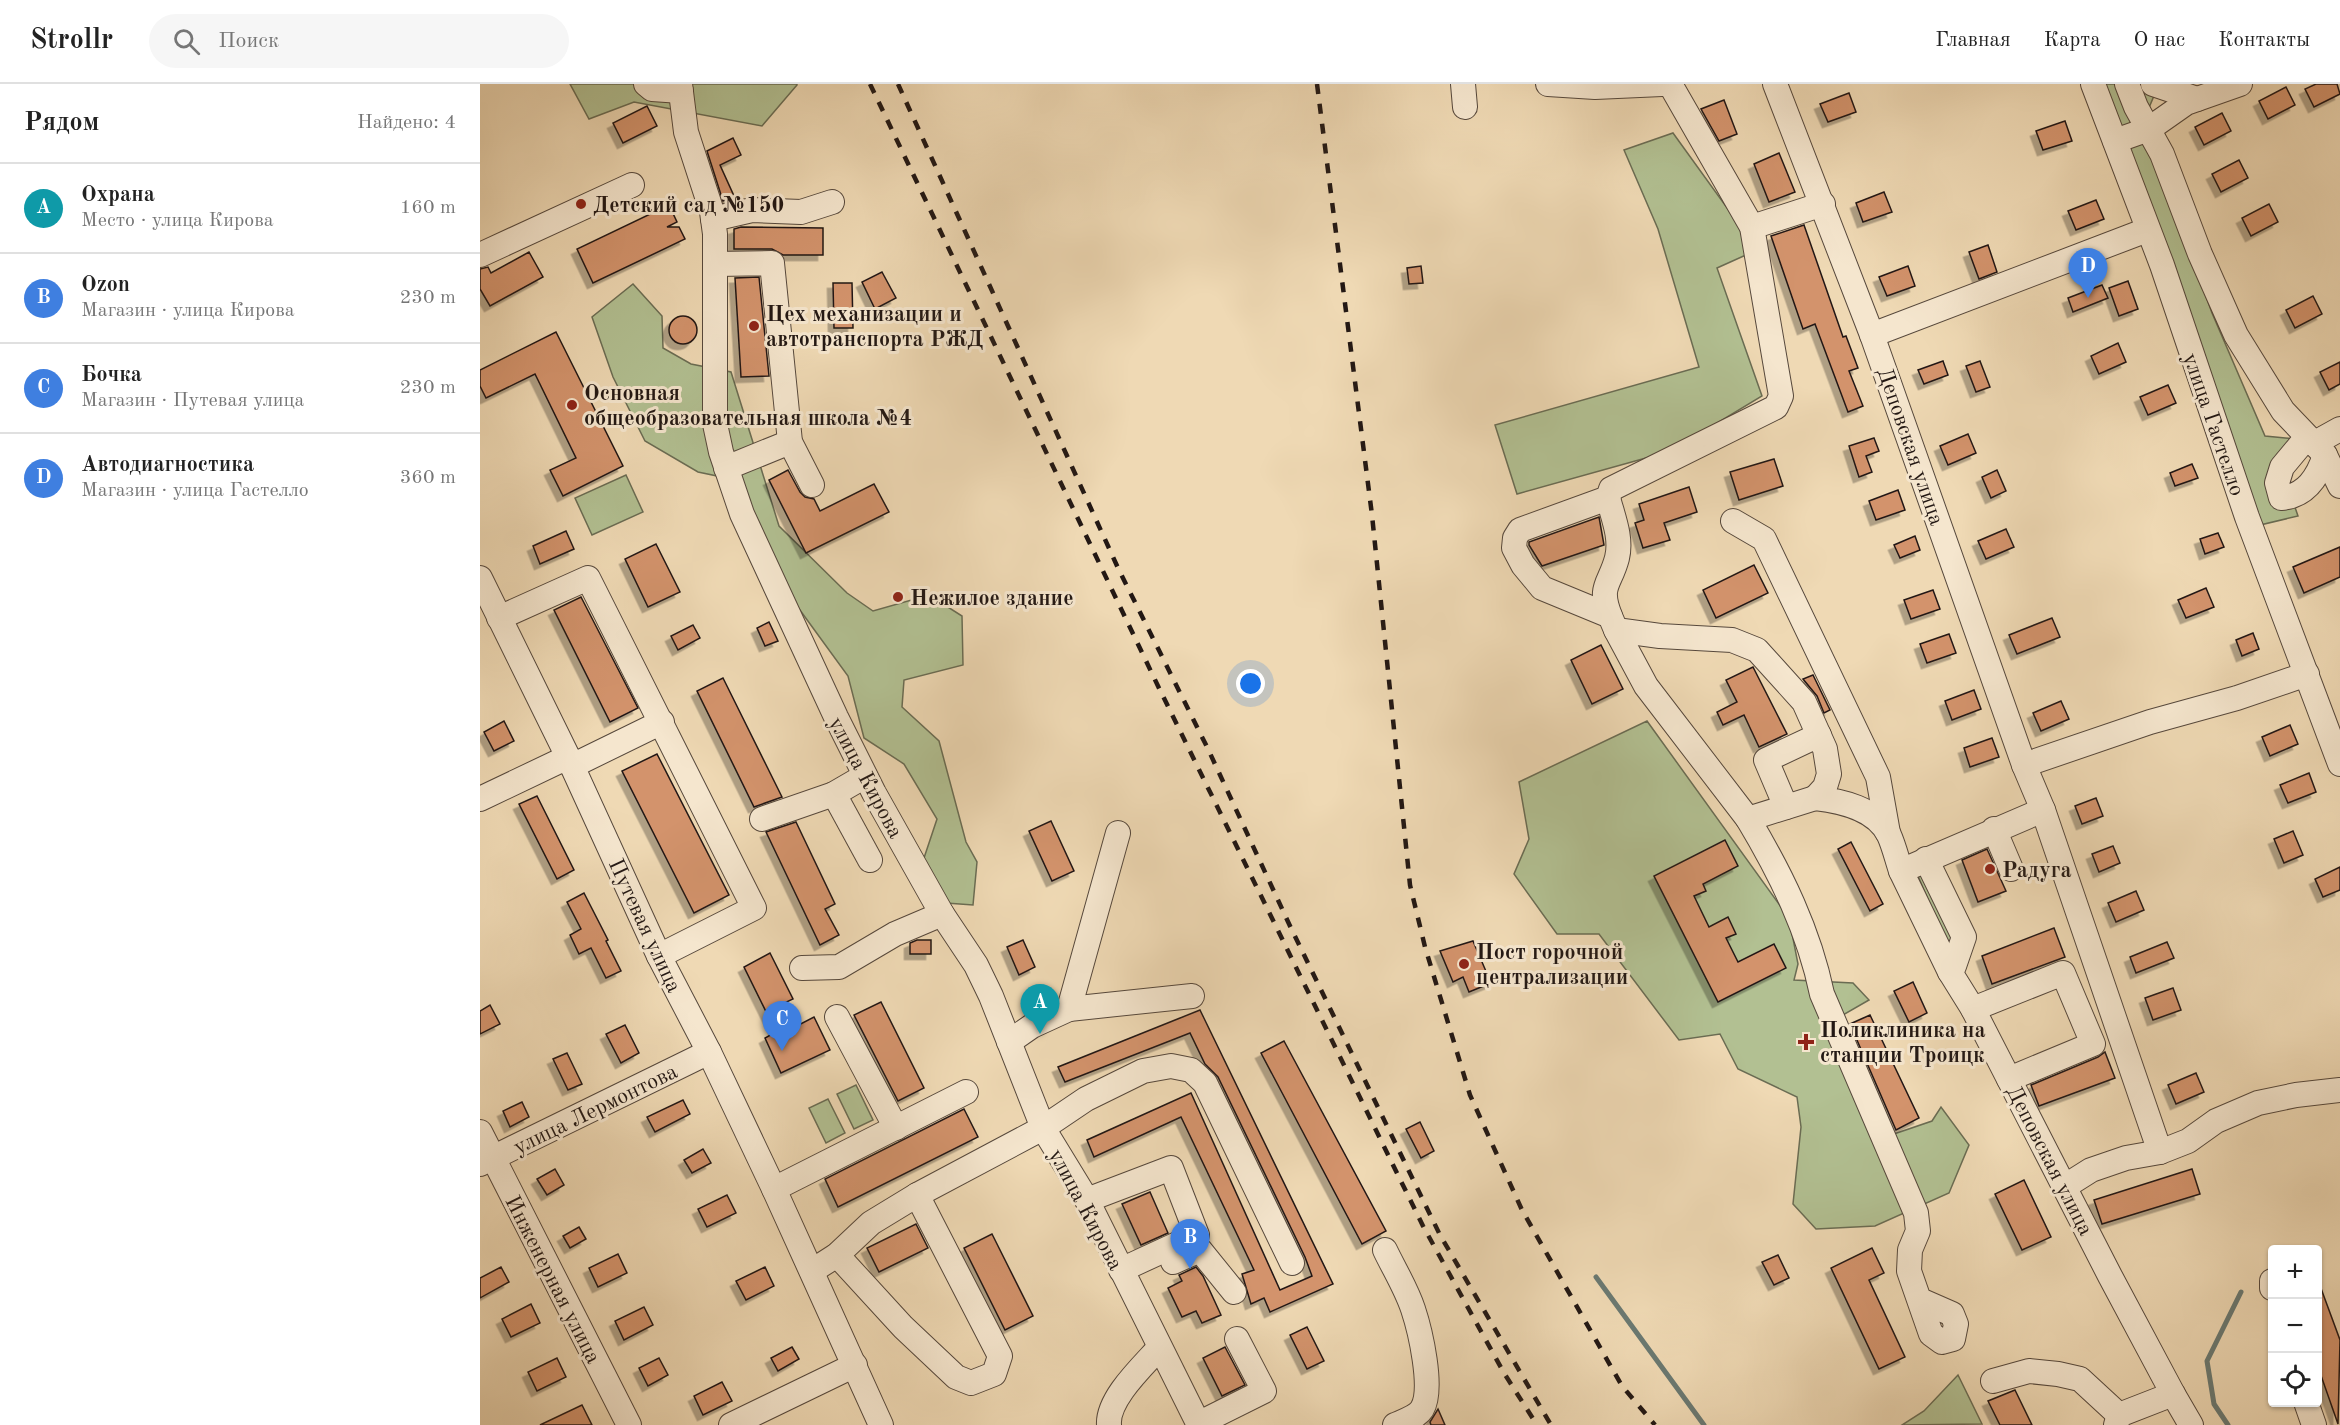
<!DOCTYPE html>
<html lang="ru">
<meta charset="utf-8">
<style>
body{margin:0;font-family:"Old Standard TT",serif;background:#f6f6f6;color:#222}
.controls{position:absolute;right:18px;bottom:18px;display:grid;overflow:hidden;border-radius:6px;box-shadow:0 2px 4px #0004}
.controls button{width:54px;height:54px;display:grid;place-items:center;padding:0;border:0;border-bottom:2px solid #e0e0e0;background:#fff;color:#222;font:30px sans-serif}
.you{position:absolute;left:771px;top:600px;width:21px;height:21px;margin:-15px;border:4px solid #fff;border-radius:50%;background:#1a73e8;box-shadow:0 0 0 9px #1a73e833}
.badge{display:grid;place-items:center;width:39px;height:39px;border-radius:50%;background:#111827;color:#fff;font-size:20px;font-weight:700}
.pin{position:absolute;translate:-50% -50px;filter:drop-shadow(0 2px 3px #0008)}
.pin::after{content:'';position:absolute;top:32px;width:21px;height:18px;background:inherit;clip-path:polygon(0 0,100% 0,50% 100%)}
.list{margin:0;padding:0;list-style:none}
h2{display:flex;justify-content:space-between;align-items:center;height:78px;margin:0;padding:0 24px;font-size:26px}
h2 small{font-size:20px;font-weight:400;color:#767676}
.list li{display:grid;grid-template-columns:39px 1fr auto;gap:18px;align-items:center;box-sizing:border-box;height:90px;padding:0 24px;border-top:2px solid #e0e0e0}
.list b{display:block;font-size:22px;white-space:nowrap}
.list p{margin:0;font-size:20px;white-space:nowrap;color:#767676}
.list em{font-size:20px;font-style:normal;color:#767676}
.icon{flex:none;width:33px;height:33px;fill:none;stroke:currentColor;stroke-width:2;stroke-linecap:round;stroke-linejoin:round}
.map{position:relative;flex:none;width:1860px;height:1341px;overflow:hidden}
header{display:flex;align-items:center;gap:36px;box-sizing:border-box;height:84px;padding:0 30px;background:#fff;border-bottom:2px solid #e0e0e0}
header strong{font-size:28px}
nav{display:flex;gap:33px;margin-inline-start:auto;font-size:21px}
.search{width:420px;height:54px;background:#f6f6f6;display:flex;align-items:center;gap:15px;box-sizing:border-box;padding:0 21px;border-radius:33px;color:#767676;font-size:22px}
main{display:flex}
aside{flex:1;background:#fff}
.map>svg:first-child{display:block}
.green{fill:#b2c092;stroke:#6a6c53;stroke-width:1.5}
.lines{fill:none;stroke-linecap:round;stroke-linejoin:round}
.stream{stroke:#6a7972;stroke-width:5}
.building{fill:#d3936c;stroke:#231814;stroke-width:1.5;filter:url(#shadow)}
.minor-casing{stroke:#56483c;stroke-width:26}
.minor{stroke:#f5e6ce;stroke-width:24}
.rail{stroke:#231814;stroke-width:4.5;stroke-dasharray:10 10;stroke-linecap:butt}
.poi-dot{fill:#8f2418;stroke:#f5e6ce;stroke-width:2}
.labels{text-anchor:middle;stroke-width:6;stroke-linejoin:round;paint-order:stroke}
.poi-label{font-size:22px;font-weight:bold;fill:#231814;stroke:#f5e6ce;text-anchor:start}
.street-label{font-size:22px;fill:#231814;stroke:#f5e6ce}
</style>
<header>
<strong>Strollr</strong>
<div class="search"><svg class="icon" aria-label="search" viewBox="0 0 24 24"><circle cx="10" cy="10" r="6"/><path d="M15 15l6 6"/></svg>Поиск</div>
<nav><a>Главная</a><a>Карта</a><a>О нас</a><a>Контакты</a></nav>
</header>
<main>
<aside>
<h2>Рядом<small>Найдено: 4</small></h2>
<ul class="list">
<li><span class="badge" style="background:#0f9aa8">A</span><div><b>Охрана</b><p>Место · улица Кирова</p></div><em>160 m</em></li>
<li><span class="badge" style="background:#3f7fe0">B</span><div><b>Ozon</b><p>Магазин · улица Кирова</p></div><em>230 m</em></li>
<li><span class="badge" style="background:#3f7fe0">C</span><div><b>Бочка</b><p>Магазин · Путевая улица</p></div><em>230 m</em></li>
<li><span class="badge" style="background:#3f7fe0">D</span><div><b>Автодиагностика</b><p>Магазин · улица Гастелло</p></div><em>360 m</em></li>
</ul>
</aside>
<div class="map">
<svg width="1860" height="1341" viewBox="0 0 1860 1341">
<defs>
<filter id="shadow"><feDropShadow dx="-5.5" dy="5.5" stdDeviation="0" flood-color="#0004"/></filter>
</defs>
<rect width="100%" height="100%" fill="#efd9b4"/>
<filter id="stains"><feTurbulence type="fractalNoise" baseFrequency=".00333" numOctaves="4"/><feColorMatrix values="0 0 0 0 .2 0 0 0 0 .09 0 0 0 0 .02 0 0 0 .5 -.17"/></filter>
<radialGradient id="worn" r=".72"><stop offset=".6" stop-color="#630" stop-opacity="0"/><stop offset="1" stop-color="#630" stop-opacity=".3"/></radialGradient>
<!-- green -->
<g class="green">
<polygon points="90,0 317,0 317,1 282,42 154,18 109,35"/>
<polygon points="1624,0 1665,0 1676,7 1663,38 1732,229 1785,352 1815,355 1807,400 1818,432 1780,441"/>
<polygon points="1193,49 1258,139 1268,170 1237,184 1282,312 1191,367 1037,410 1015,341 1219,283 1178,145 1144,66"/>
<polygon points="153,200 182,232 183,264 211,280 251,288 299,442 367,509 393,527 449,511 482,532 483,581 424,596 422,623 459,657 486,758 497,778 493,821 466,819 442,780 457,735 424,680 384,654 368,592 309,511 256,396 218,388 165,357 133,293 112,233"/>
<polygon points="146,391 163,428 112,451 95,414"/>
<polygon points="1167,637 1309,834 1318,880 1314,896 1373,899 1389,916 1361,932 1411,1051 1452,1037 1461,1023 1489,1061 1469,1109 1395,1142 1336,1145 1313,1120 1321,1043 1317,1013 1258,985 1240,950 1199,956 1119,850 1077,850 1034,790 1049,755 1039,698"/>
<polygon points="1451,788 1480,855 1467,860 1438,792"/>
<polygon points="376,1001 393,1036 374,1045 357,1010"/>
<polygon points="348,1015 365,1049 346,1059 329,1024"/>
<polygon points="1478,1291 1502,1340 1422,1341 1444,1327"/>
</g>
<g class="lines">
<!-- stream -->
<g class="stream">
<polyline points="1116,1193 1224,1341"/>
<polyline points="1748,1341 1734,1320 1727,1277 1761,1208"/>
</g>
</g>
<!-- building -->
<g class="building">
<polygon points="1836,0 1857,0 1860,10 1834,23 1825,5"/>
<polygon points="1806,3 1815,21 1788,35 1779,17"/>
<polygon points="1369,9 1376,28 1348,38 1340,20"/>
<polygon points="1244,16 1257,50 1239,57 1221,25"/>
<polygon points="167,22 177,42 143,59 133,39"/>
<polygon points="1742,29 1751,47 1724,61 1715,43"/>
<polygon points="1585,37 1592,57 1563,66 1556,47"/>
<polygon points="253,54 261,71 240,81 254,112 243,117 227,67"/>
<polygon points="1299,69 1315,108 1289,118 1274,80"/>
<polygon points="1759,76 1768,94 1741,108 1732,90"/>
<polygon points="1404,108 1412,128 1383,138 1376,119"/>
<polygon points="1616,116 1624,135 1596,146 1588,127"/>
<polygon points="1789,120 1798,138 1771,152 1762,134"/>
<polygon points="189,121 197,138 187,143 199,143 205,155 113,199 97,165"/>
<polygon points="1324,141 1363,253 1366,252 1378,284 1369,287 1383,322 1368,328 1335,240 1323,245 1291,152"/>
<polygon points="261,143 343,144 343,171 303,171 292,165 254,165 254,145"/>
<polygon points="1508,161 1517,188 1499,195 1489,168"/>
<polygon points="49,168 63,193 10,222 0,205 0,185 8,183 11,189"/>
<polygon points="941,182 943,199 929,200 927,184"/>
<polygon points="1428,182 1435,202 1407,212 1399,193"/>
<polygon points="402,188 416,214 395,225 382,198"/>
<polygon points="279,193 289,292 261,293 255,194"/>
<polygon points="1648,197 1658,225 1639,232 1629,204"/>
<polygon points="353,199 372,199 373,244 354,244"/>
<polygon points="1622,201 1628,214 1593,228 1588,214"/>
<polygon points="1833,212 1842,230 1815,244 1806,226"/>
<circle cx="203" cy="246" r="14"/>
<polygon points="76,248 143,382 83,412 70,386 96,374 55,290 6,314 0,302 0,286"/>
<polygon points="1638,259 1646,278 1619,290 1611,272"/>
<polygon points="1463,277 1468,291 1444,300 1438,286"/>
<polygon points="1500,277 1510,303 1496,308 1486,282"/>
<polygon points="1860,278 1860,300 1849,306 1840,288"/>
<polygon points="1688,301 1696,319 1668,331 1660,313"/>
<polygon points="1488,350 1496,369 1468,381 1460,362"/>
<polygon points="1394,354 1399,367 1386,372 1392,388 1379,393 1369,362"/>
<polygon points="1294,375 1303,402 1259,416 1250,388"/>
<polygon points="1712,380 1718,394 1695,402 1690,389"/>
<polygon points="308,386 320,408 325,413 334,415 340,427 394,400 409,428 326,469 289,396"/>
<polygon points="1517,386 1526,407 1511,414 1502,393"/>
<polygon points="1209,403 1217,428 1184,439 1190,456 1163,464 1155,439 1164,436 1159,420"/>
<polygon points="1418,406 1425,426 1396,436 1389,417"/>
<polygon points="1119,433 1124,461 1062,482 1049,461 1049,458"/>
<polygon points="1526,445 1534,463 1506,475 1498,457"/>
<polygon points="86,447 94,465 60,480 53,462"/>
<polygon points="1738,449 1744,463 1725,470 1720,455"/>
<polygon points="1435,452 1440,466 1420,474 1414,461"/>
<polygon points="176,460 200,508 168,523 145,475"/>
<polygon points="1860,463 1860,493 1824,509 1813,483"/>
<polygon points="1274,481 1288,509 1236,534 1223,506"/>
<polygon points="1726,504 1734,523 1706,534 1698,516"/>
<polygon points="1453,506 1460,525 1431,535 1424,516"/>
<polygon points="101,513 158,624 130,638 74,526"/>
<polygon points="1572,534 1580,553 1537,570 1529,551"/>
<polygon points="289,538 298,557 285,562 277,544"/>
<polygon points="213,541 220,554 198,566 191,552"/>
<polygon points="1773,549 1779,565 1762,572 1756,556"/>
<polygon points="1469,550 1476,569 1447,579 1440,560"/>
<polygon points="1121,561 1143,605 1112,620 1091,576"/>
<polygon points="1273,583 1307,650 1279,663 1264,631 1243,641 1237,628 1257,618 1246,596"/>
<polygon points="1333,591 1350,626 1344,629 1337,612 1323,595"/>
<polygon points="243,594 302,713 274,723 217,607"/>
<polygon points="1494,606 1501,625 1472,636 1465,617"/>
<polygon points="1581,617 1589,635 1561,647 1553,629"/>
<polygon points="24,637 34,657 14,667 4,648"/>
<polygon points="1810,641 1818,660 1790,672 1782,653"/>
<polygon points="1512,654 1519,673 1490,683 1484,664"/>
<polygon points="177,670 249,811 214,829 142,687"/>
<polygon points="1829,689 1836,708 1808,719 1800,701"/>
<polygon points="57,712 94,786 77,795 39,720"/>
<polygon points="1616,714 1623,732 1602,740 1595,722"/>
<polygon points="571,737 594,787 572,797 549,747"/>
<polygon points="316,738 355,820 345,825 359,851 340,861 286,748"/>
<polygon points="1813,747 1823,771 1804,779 1794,755"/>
<polygon points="1245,756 1258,782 1223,800 1226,807 1214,812 1229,843 1248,833 1256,850 1246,854 1258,878 1294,860 1306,884 1238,918 1174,792"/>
<polygon points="1371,758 1403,820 1390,827 1358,765"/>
<polygon points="1633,762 1640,779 1619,788 1612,770"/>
<polygon points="1507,765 1526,807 1498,818 1482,776"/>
<polygon points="1860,783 1860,806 1843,813 1835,795"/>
<polygon points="1656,807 1664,826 1636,838 1628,819"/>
<polygon points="104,809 128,856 126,857 141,887 126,894 111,864 99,870 90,851 101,845 87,818"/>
<polygon points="1574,844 1585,873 1512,900 1502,872"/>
<polygon points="437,856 451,856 451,870 430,870 430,859"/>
<polygon points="543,856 555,883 539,891 527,863"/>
<polygon points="993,857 1011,899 989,908 983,893 973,898 960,867"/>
<polygon points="1687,858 1694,874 1656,889 1650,873"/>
<polygon points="290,869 313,915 300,921 311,945 334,933 350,966 301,989 285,954 296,948 264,883"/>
<polygon points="1433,898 1447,929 1429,938 1414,907"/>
<polygon points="1693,904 1701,926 1673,936 1665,914"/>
<polygon points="401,918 444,1004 418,1017 374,931"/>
<polygon points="10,921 20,940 0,950 0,927"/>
<polygon points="720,926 853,1200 790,1228 784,1214 771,1220 762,1190 774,1186 701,1033 614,1073 607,1056 711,1009 800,1206 832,1192 825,1173 738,993 725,980 710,949 585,998 578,983"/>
<polygon points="1390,931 1439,1034 1416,1046 1370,940"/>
<polygon points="145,941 159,969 141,979 126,950"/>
<polygon points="804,957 906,1147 882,1160 781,969"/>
<polygon points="1625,968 1635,994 1559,1022 1551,1001 1618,973"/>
<polygon points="87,969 102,1000 88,1006 73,975"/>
<polygon points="1716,989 1724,1008 1696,1020 1688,1001"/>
<polygon points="203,1016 210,1030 175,1048 167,1033"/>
<polygon points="42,1018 49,1033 30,1043 23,1027"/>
<polygon points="484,1025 498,1053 358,1123 345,1095"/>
<polygon points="940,1038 954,1067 941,1074 926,1045"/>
<polygon points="223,1065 231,1079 212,1089 204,1076"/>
<polygon points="75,1085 84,1101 67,1111 57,1095"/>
<polygon points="1712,1085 1720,1110 1622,1140 1614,1116"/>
<polygon points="1544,1096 1571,1153 1542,1166 1515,1110"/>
<polygon points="670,1108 688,1149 661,1161 642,1120"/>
<polygon points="247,1111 256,1129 227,1143 218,1125"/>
<polygon points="436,1140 448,1164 399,1188 387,1164"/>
<polygon points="99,1143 106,1155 90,1164 83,1152"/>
<polygon points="512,1150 553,1232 525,1246 484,1164"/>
<polygon points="1392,1164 1404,1189 1389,1196 1425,1273 1399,1285 1351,1184"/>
<polygon points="138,1170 147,1189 118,1203 109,1184"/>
<polygon points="1298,1171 1309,1194 1294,1201 1282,1178"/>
<polygon points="21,1183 29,1198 0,1214 0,1194"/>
<polygon points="285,1183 294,1202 266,1216 256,1197"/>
<polygon points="716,1183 723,1192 741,1231 722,1239 716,1227 702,1233 688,1204 702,1197 699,1191"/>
<polygon points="1839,1199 1860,1256 1858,1340 1838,1283"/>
<polygon points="51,1220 60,1239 31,1253 22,1235"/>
<polygon points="164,1223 173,1241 144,1256 135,1237"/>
<polygon points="827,1243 844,1277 827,1285 810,1251"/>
<polygon points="312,1263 319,1275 298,1287 291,1274"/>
<polygon points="745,1263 765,1301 742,1312 723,1274"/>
<polygon points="77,1274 86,1293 57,1307 48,1288"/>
<polygon points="179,1274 188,1291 168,1302 159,1284"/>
<polygon points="242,1298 252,1317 223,1331 214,1312"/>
<polygon points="1535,1306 1552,1341 1520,1341 1508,1317"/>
<polygon points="102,1321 112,1341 60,1341"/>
<polygon points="958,1325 965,1341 951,1341 950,1338"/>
</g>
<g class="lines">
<defs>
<g id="minor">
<polyline points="166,0 172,5 201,7"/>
<polyline points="200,0 206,48 232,128 235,150 235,340 241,368 262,430 356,633 394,709 462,830 496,881 511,912 563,1044 607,1116 719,1341"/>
<polyline points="983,0 985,23"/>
<polyline points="1068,0 1115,3 1182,0"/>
<path d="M1190 0 1272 143 1301 312 1296 323 1131 405 1128 414 1040 446 1035 454 1034 464 1043 481 1062 504 1130 532 1136 546 1180 552 1252 556 1277 566 1324 618 1345 665 1349 690 1345 703 1335 714C1361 717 1396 724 1409 751 1414 762 1417 775 1421 787"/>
<polyline points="1295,0 1392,251 1544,681 1563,726 1680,1068"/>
<polyline points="1613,0 1682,181 1767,433 1860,680"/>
<polyline points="1647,0 1656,23 1682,70 1720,170 1756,251 1803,327 1845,371 1860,402"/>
<polyline points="1673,0 1717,15"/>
<polyline points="1635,57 1669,45 1706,19 1760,0"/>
<polyline points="233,135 272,126 321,128 352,118"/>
<polyline points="1272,143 1343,120"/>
<polyline points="0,171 152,101"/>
<polyline points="236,180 292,179 310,358 332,401"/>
<polyline points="1392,251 1667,146"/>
<path d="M1827 353 1802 383 1797 399 1801 414C1826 412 1838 393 1845 371"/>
<polyline points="1833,360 1860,345"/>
<polyline points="246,384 310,358"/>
<path d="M1128 414C1133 433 1142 454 1137 474 1130 501 1118 501 1130 532"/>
<polyline points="1253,437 1284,455 1398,693 1408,749"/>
<polyline points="0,494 88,673 179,872 229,968 294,1105 401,1341"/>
<polyline points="19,534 108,494 274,824 179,872"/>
<polyline points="1136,546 1166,602 1268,735"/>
<polyline points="1544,681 1670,638 1757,614 1827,590"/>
<polyline points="92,682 182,638"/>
<polyline points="354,710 390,776"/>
<path d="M1335 714 1268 735C1301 790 1329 847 1342 910L1436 1129 1438 1147 1430 1166 1429 1187 1451 1250 1462 1258 1473 1255 1476 1240 1472 1230 1440 1216"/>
<polyline points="0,715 88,673"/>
<polyline points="1306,723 1286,676 1339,651"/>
<polyline points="1563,726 1421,787 1470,888 1493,925 1630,1192 1693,1310 1711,1341"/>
<polyline points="282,735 354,710 385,692"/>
<polyline points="1514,745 1531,785"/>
<polyline points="1446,775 1484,853 1474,882 1470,888"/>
<polyline points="322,884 359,883 415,850 462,830"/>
<polyline points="589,925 712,912"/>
<polyline points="1493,925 1583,889 1613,960 1529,995"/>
<polyline points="357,933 416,1044"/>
<polyline points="529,958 552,942 589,925 638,749"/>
<polyline points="0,1048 149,1341"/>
<polyline points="0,1080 229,968"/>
<polyline points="1584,1103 1611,1086 1646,1074 1680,1068 1708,1057 1736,1037 1778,1019 1816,1011 1860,1006"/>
<polyline points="294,1105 486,1008"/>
<polyline points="607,1116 691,1084 717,1151 641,1186"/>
<path d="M905 1166C914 1185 926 1204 933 1225 940 1246 954 1305 942 1325 937 1333 924 1337 915 1341"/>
<polyline points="357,1171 423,1243 476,1293 491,1299 514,1290 520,1272 437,1111"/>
<polyline points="693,1178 720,1166 754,1208"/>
<polyline points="332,1187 357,1171 391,1139 437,1111 563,1044 606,1015 663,987 691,982 711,986 725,999 812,1179"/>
<polyline points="1792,1197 1792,1204"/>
<polyline points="1513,1297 1549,1287 1578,1290 1600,1295 1639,1331"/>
<polyline points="1826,1318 1834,1341"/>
<polyline points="718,1340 784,1307 757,1255"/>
<polyline points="251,1341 375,1281"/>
<path d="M629 1341C627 1315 663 1282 679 1264"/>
<polyline points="1636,1341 1639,1331 1693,1310"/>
</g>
</defs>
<!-- minor casing -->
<use href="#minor" class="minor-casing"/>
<!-- minor -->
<use href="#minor" class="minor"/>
<!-- rail -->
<g class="rail">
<polyline points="390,0 678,602 943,1142 1024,1289 1057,1341"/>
<polyline points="418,0 638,484 728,665 810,842 960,1151 1071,1341"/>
<polyline points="837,0 892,431 930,801 945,863 990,1011 1042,1126 1142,1302 1175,1341"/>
</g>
</g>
<!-- markers -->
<g class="poi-dot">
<circle cx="101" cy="120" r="6"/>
<circle cx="274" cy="242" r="6"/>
<circle cx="92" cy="321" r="6"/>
<circle cx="418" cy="513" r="6"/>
<circle cx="1510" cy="785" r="6"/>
<circle cx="984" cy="880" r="6"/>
<path d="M1323 949h6v6h6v6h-6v6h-6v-6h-6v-6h6z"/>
</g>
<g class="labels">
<!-- poi labels -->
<g class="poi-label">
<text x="113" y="128">Детский сад №150</text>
<text x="286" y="237">Цех механизации и<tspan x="286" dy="25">автотранспорта РЖД</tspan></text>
<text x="104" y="316">Основная<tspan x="104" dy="25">общеобразовательная школа №4</tspan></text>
<text x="430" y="521">Нежилое здание</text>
<text x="1522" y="793">Радуга</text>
<text x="996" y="875">Пост горочной<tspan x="996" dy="25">централизации</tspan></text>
<text x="1340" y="953">Поликлиника на<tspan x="1340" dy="25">станции Троицк</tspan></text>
</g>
<!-- street labels -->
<g class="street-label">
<text transform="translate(1735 340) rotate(71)" y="8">улица Гастелло</text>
<text transform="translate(1432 362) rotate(71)" y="8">Деповская улица</text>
<text transform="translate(387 693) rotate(62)" y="8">улица Кирова</text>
<text transform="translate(166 841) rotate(65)" y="8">Путевая улица</text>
<text transform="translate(115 1024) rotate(-26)" y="8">улица Лермонтова</text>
<text transform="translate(1571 1076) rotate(63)" y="8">Деповская улица</text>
<text transform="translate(607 1125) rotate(62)" y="8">улица Кирова</text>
<text transform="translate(74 1195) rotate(63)" y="8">Инженерная улица</text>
</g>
</g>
<rect width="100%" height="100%" filter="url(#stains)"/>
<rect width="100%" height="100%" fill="url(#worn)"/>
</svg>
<div class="controls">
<button>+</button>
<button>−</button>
<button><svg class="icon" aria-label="locate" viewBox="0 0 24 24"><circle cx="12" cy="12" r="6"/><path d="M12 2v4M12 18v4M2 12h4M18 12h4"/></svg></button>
</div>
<div class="you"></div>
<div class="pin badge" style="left:560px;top:950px;background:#0f9aa8">A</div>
<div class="pin badge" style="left:710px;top:1185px;background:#3f7fe0">B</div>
<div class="pin badge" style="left:302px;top:967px;background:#3f7fe0">C</div>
<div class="pin badge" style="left:1608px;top:214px;background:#3f7fe0">D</div>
</div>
</main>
